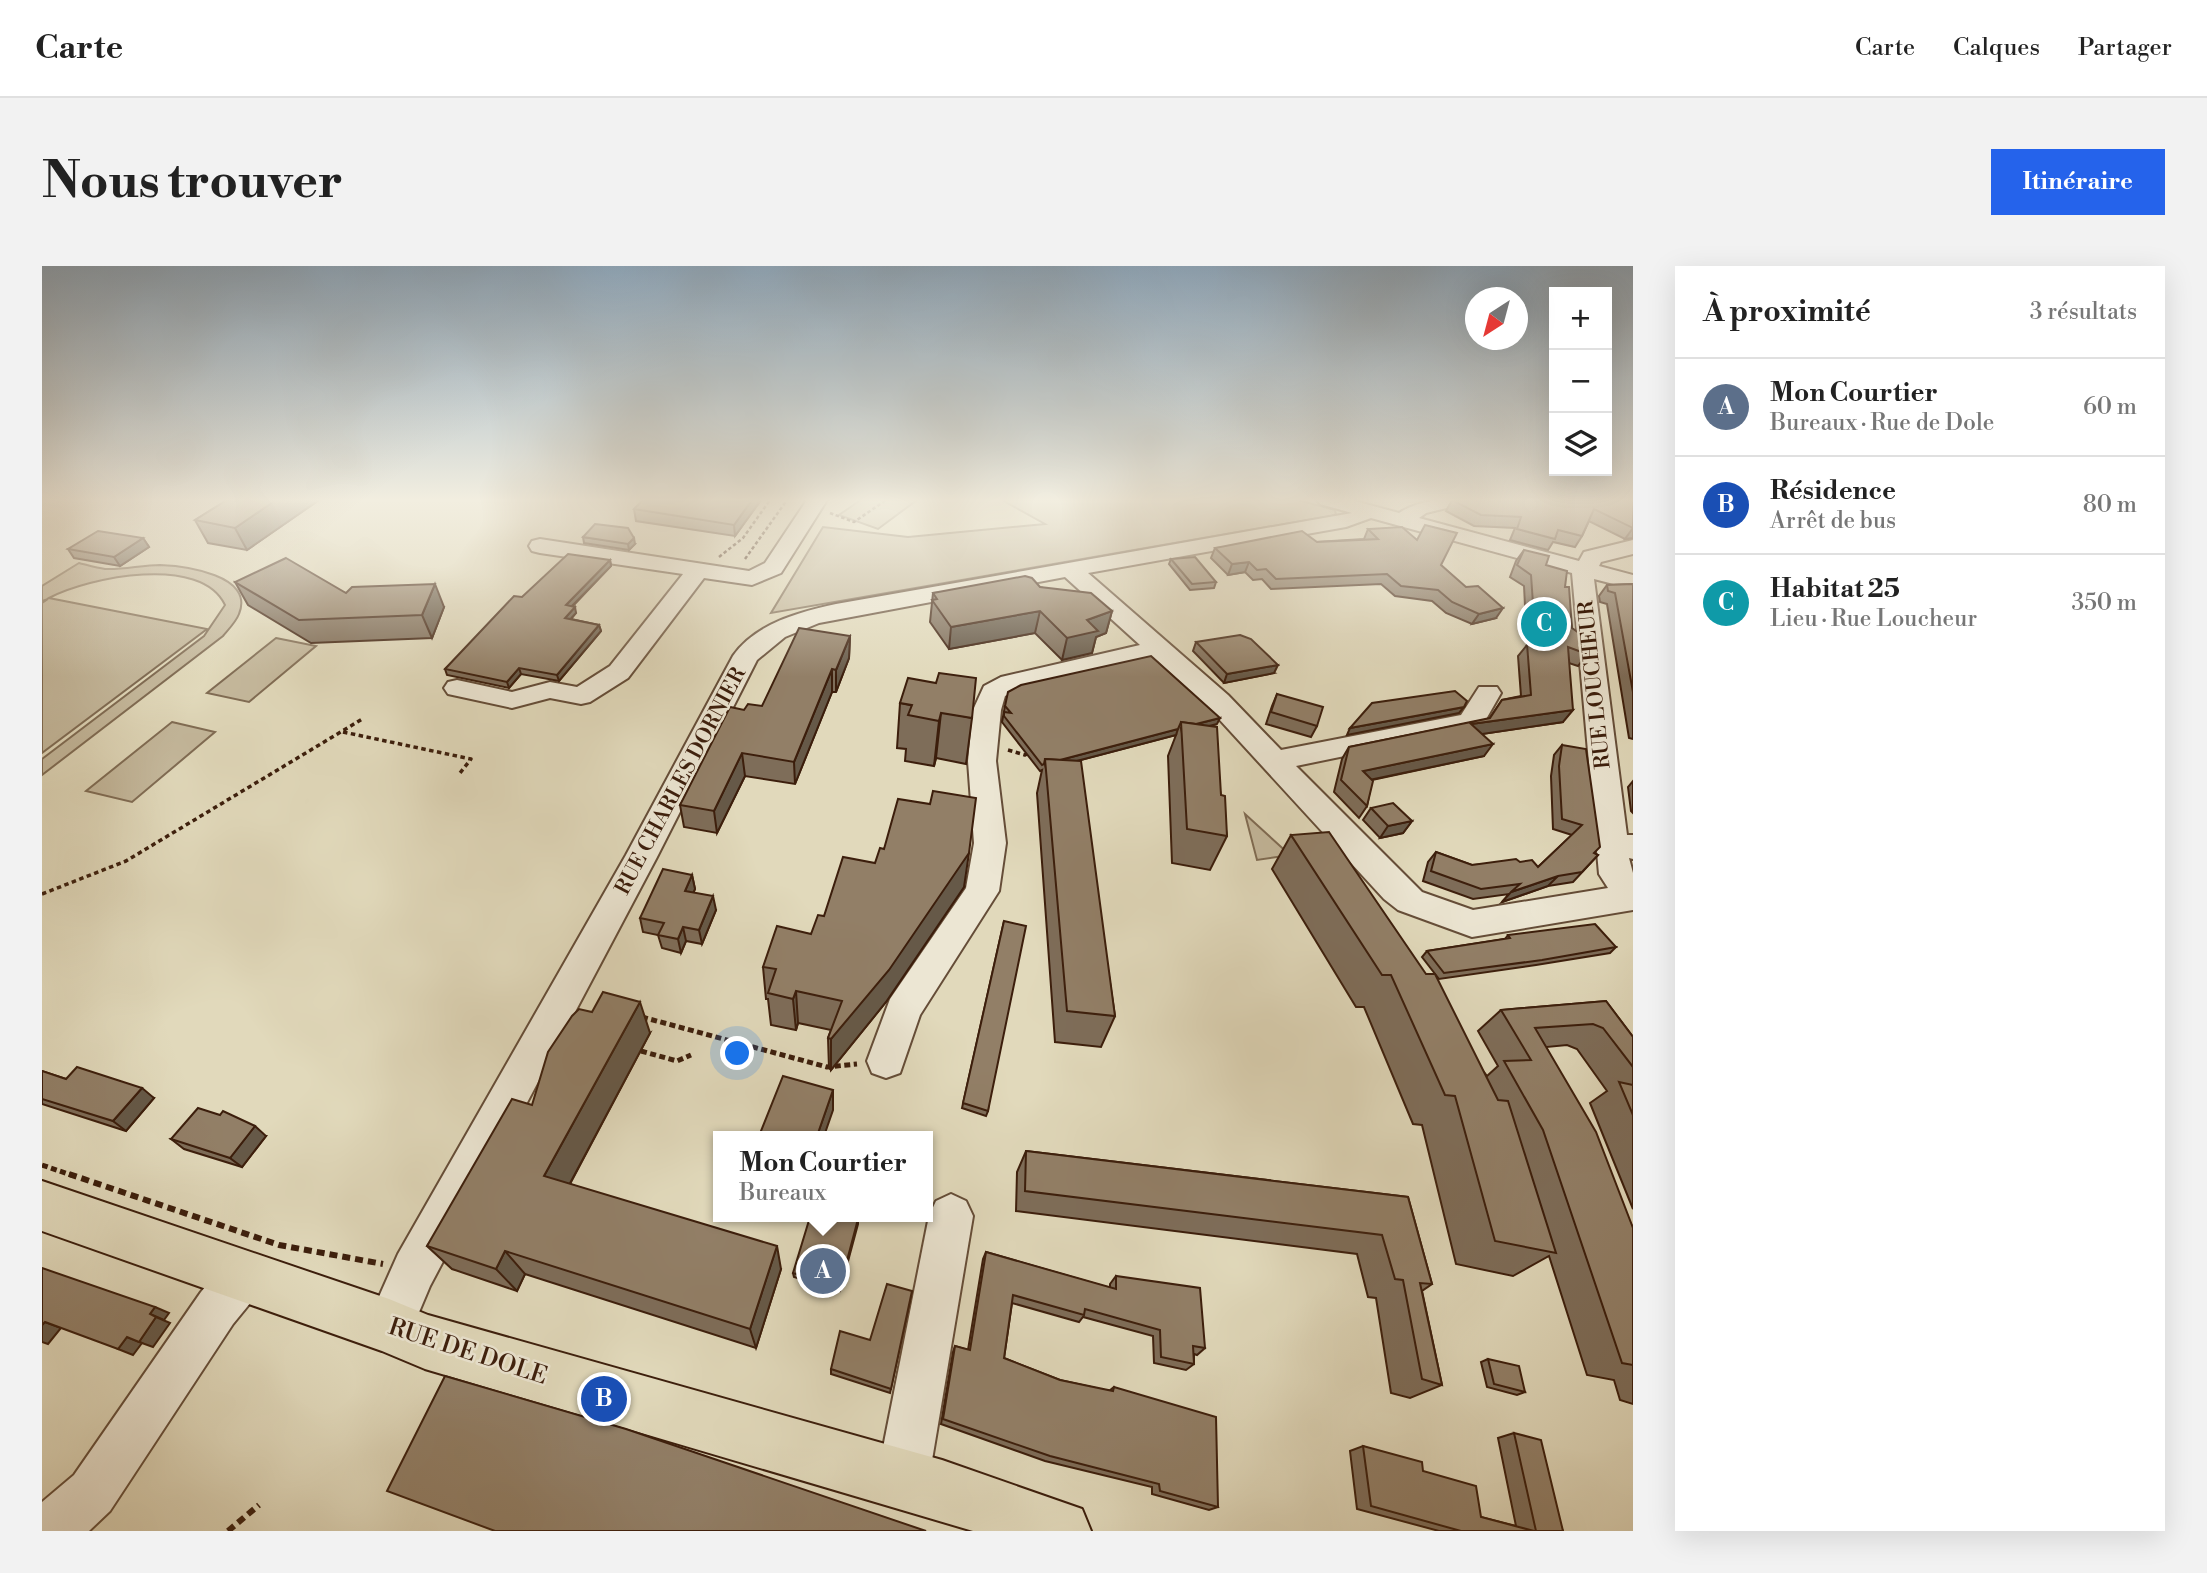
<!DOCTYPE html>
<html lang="fr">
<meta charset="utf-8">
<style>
body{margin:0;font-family:"Libre Bodoni",serif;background:#f2f2f2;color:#222}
.controls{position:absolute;right:21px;top:21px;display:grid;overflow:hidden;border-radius:0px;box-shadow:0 7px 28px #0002}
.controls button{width:63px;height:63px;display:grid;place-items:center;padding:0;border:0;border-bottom:2px solid #e0e0e0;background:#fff;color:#222;font:35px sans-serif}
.compass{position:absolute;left:1423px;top:21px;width:63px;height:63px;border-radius:50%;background:#fff;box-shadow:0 7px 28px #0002;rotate:216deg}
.you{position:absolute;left:696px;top:788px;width:24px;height:24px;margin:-18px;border:5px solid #fff;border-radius:50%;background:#1a73e8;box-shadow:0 0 0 10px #1a73e833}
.badge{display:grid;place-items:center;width:46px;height:46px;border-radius:50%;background:#2563eb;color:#fff;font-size:23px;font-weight:700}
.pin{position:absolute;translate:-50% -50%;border:4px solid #fff;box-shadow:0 2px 7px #0006}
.popup{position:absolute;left:671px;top:865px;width:220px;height:91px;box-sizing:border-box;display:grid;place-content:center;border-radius:0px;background:#fff;filter:drop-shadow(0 2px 5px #0005);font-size:23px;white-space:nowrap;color:#767676}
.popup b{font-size:26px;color:#222}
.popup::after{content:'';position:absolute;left:50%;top:100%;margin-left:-14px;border:14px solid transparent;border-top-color:#fff}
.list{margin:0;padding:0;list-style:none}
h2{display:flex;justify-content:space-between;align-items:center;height:91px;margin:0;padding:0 28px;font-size:30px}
h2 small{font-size:23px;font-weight:400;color:#767676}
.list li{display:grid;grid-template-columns:46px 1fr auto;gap:21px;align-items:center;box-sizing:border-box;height:98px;padding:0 28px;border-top:2px solid #e0e0e0}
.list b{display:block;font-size:26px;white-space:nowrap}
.list p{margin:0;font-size:23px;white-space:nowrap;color:#767676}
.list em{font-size:23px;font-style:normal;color:#767676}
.icon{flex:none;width:38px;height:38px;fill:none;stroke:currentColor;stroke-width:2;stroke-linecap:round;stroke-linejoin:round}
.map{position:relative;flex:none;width:1591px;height:1265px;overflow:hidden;border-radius:0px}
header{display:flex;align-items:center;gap:42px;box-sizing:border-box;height:98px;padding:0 35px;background:#fff;border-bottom:2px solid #e0e0e0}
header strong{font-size:33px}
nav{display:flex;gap:38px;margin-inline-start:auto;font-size:24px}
.intro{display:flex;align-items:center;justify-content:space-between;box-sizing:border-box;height:168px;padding:0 42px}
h1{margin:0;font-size:49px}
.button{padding:18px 32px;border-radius:0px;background:#2563eb;color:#fff;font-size:24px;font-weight:700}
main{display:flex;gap:42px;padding:0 42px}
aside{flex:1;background:#fff;border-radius:0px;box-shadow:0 7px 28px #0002}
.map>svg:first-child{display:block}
.green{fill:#c5b99d;stroke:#806c54;stroke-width:2}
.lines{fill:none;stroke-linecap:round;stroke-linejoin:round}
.minor-casing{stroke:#654d38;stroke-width:4}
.major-casing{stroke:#3c1e0c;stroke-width:4}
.path-far3{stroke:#3c1e0c;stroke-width:2.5;stroke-dasharray:3.5 2.5;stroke-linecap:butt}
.path-far2{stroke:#3c1e0c;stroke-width:3.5;stroke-dasharray:4.5 3.5;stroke-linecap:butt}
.path-far1{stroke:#3c1e0c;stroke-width:5;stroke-dasharray:6 3.5;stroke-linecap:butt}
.path{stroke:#3c1e0c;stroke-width:6;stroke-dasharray:8 5;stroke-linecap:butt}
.minor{fill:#ece6d3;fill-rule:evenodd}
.major{fill:#e1d9bb;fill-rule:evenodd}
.wall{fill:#7e6d59;stroke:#3c1e0c;stroke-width:2}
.shaded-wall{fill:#665948;stroke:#3c1e0c;stroke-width:2}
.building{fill:#927f67;stroke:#3c1e0c;stroke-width:2}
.labels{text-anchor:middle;stroke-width:5;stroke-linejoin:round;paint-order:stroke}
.street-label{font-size:21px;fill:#3c1e0c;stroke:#ece6d3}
.near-street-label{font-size:24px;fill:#3c1e0c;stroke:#ece6d3}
</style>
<header>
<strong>Carte</strong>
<nav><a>Carte</a><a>Calques</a><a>Partager</a></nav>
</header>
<div class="intro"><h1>Nous trouver</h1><a class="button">Itinéraire</a></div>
<main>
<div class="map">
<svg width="1591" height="1265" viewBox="0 0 1591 1265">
<rect width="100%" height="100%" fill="#e1d9bb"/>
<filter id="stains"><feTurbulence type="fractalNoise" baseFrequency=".00286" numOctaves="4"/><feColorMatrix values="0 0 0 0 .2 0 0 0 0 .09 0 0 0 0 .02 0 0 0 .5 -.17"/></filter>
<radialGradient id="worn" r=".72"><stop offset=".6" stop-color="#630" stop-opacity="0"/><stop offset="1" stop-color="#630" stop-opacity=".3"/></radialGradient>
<!-- green -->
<g class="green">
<polygon points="819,234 875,234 836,263 797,249"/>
<polygon points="960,234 1256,234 1293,244 1294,249 729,347 781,261 866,271 1003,258"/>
<path d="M37 297C45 299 55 302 63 303 81 304 100 299 118 299 143 300 213 309 197 348 194 356 186 364 181 370L0 509V493L162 370 183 339C159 288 47 311 7 332L165 363 0 487V337L6 333 0 335V320Z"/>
<polygon points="234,372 274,380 207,436 165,427"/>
<polygon points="130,456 173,466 90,536 44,525"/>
<polygon points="1203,548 1248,589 1215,594"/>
</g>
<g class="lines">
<defs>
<g id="minor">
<polygon points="765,234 785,234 739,307 710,319 662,312 586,412 548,436 539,438 508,432 470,442 406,428 402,422 406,416 415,414 470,426 508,416 535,421 568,400 641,308 498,287 490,285 487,280 490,275 498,273 707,305 723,297"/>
<path d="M1275 234H1309L1357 247C1379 233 1399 234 1424 234L1421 238 1384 247 1377 252 1537 295 1542 286 1591 274V288L1559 296 1557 300 1591 309V323L1552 313 1585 569H1591V593L1587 592 1591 607V644L1430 671 1356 644 1342 633 1166 441 1111 391 977 423 963 430 959 444 954 495 964 577 957 625 878 749 858 807 844 812 830 807 825 795 848 733 924 622 932 577 926 495 931 444 942 420 959 411 1098 379 1023 311 777 357 743 371 715 394 615 591 388 1020 364 1077 347 1083 330 1077 324 1060 356 988 584 589 691 390C714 357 758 346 794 338L1310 247 1278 238ZM1329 252 1530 307 1557 608 1566 622 1431 644 1380 626 1254 500 1439 462 1459 427 1455 421H1437L1419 449 1239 484 1186 429 1046 307 1304 261Z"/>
<polygon points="909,928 924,935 931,950 887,1212 879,1230 861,1238 843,1230 835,1212 887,950 894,935"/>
<polygon points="202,986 218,993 225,1009 218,1025 191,1058 68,1245 47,1265 0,1265 0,1236 32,1209 159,1026 186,993"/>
</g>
<polygon id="major" points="0,915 347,1033 386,1049 900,1194 1040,1243 1049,1265 931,1265 383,1103 340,1085 0,965"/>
</defs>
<!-- minor casing -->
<use href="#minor" class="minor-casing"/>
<!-- major casing -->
<use href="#major" class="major-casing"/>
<!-- path-far3 -->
<g class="path-far3">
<polyline points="788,247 812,256 844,234"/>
<polyline points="677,291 701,272 728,234"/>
<polyline points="703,293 745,234"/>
</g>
<!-- path-far2 -->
<g class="path-far2">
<polyline points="301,466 429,493 418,507"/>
<polyline points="966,484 983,489 990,485"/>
<polyline points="0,628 84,595 322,452"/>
</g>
<!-- path-far1 -->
<g class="path-far1">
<polyline points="600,751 785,801 815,798"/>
<polyline points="599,785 635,795 649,789"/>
<polyline points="0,899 32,910"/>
</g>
<!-- path -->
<g class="path">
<polyline points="27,908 237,979 341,998"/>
<polyline points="186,1265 217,1239"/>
</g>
<!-- minor -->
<use href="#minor" class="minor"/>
<!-- major -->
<use href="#major" class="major"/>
</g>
<!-- wall -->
<g class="wall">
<polygon points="185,234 277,234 205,284 166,277 153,254"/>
<polygon points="601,234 719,234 693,270 594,255 592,243"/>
<polygon points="1410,234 1591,234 1591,272 1583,273 1547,255 1540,270 1533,281 1511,276 1506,284 1468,274 1473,262 1432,260 1404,245"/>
<polygon points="1326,263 1399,299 1454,352 1430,358 1404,347 1390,335 1353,330 1339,318 1229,323 1220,313 1211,314 1203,306 1186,309 1169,292 1173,282 1322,273"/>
<polygon points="541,271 593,278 587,284 542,277"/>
<polygon points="101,272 107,281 78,300 32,292 26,283"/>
<polygon points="1482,284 1504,299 1523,321 1530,362 1545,388 1536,400 1527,397 1521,456 1440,468 1442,490 1330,514 1325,540 1317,552 1292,526 1300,493 1307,481 1447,453 1460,434 1479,430 1476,390 1485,379 1482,320 1468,311 1474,295"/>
<polygon points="1129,293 1174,316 1172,322 1148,324 1127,298"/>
<polygon points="568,294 569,300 530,341 534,347 529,353 557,359 559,365 517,415 479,408 467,422 405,409 403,403 480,331"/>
<polygon points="193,316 304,327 402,341 390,372 269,377 206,339"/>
<polygon points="1591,318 1591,473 1587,472 1565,338 1558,336 1557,330 1565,319"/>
<polygon points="998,321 1070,345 1064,367 1054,371 1050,387 1020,394 993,367 907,383 888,356 891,327"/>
<polygon points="808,370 807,392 794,426 790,426 753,518 703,510 675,567 642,561 638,539 702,444 720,440"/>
<polygon points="1154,376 1232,407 1182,417 1151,385"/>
<polygon points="1235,428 1275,460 1269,471 1224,458 1230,440"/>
<polygon points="858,437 930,452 924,498 894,492 892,500 863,495 864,483 855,482"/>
<polygon points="963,440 1175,458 1168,460 1185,570 1168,604 1130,597 1126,490 1134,469 1035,495 1073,750 1059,781 1013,776 995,527 1000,504 998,505 960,456"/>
<polygon points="1520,479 1552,587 1556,589 1531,616 1506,620 1460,636 1467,628 1431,633 1381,615 1386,596 1394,586 1430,599 1478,596 1496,601 1530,569 1511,563 1509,510 1512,489"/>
<polygon points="1591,515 1591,547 1589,545 1586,521"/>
<polygon points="1329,542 1370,555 1361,567 1338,572 1321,554"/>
<polygon points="1249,569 1445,810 1456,800 1436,765 1459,744 1564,735 1591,771 1591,943 1548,837 1565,825 1535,783 1525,779 1504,781 1591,962 1591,1138 1578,1134 1572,1114 1545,1109 1507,990 1471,1010 1414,998 1380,859 1371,858 1322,741 1314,741 1230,603"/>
<polygon points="650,609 653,623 651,627 674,644 660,678 644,675 639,687 620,682 616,669 601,666 598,652"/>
<polygon points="922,621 844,736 789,804 787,802 786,772 789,764 756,757 754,764 729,759 726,733 724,733 721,701 769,668 782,650"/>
<polygon points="962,655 946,845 944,850 920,842"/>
<polygon points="1466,669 1574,681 1568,687 1494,699 1397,713 1380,691 1385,685 1463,673"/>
<polygon points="608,767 528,918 739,1003 714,1082 483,1008 475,1025 410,1003 385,980 490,839"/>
<polygon points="0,805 24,813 112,832 84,865 0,838"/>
<polygon points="224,870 200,901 142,883 129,873"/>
<polygon points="984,885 1366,931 1390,1018 1380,1025 1400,1119 1368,1132 1349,1127 1334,1032 1326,1031 1315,988 974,945 975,906"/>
<polygon points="816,953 798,1025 752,1011 751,1007"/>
<polygon points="944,986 1068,1022 1068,1018 1074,1010 1163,1082 1155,1089 1152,1088 1152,1098 1144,1104 1112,1097 1111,1070 1041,1051 1037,1056 970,1037 962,1092 1018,1114 1067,1125 1072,1121 1176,1241 1167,1244 1110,1228 1110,1221 1003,1195 899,1158 911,1086 913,1080 926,1084 941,993"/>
<polygon points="870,1025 848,1127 789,1108 789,1103 828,1074"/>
<polygon points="1446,1093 1483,1126 1475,1129 1445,1121 1439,1096"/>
<polygon points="1472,1167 1521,1265 1397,1265 1315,1243 1308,1185 1321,1180 1381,1205 1439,1251 1474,1260 1456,1172"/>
</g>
<!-- shaded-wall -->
<g class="shaded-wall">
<polygon points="234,234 277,234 205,284 193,262"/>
<polygon points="710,234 719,234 693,270 692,259"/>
<polygon points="1591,262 1591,272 1583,273"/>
<polygon points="101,272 107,281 78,300 72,291"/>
<polygon points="592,272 593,278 587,284 586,278"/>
<polygon points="568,294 569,300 525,345 524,339"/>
<polygon points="1207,296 1203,306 1186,309 1190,298"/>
<polygon points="393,318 402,341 390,372 380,349"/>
<polygon points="533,341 534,347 524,358 523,352"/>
<polygon points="1461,342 1454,352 1430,358 1437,348"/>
<polygon points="998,345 993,367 907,383 909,361"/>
<polygon points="1070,345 1064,367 1054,371 1050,387 1020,394 1025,372 1045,354"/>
<polygon points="557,359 559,365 517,415 515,409"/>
<polygon points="808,370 807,392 794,426 794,404"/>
<polygon points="1236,399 1232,407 1182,417 1185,408"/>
<polygon points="477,402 479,408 467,422 465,416"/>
<polygon points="790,403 790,426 753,518 752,496"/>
<polygon points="1422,441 1417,447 1305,469 1308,462"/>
<polygon points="1531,444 1521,456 1420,471 1429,458"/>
<polygon points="899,447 894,492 892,500 897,455"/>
<polygon points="1178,452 1175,458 1140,467 1139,462"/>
<polygon points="1136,463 1134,469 1004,503 1003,498"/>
<polygon points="1451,478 1442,490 1313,517 1321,505"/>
<polygon points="700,487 703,510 675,567 672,545"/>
<polygon points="1370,555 1361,567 1338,572 1346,560"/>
<polygon points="927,587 922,621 844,736 789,804 789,773"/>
<polygon points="650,609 653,623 646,639 643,625"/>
<polygon points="1516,610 1506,620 1460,636 1469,626"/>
<polygon points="671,630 674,644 660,678 657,664"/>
<polygon points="641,661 644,675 639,687 636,673"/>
<polygon points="754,725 756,757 754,764 751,733"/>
<polygon points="598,736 608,767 518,936 502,910"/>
<polygon points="100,822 112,832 84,865 71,855"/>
<polygon points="791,824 791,844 782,870 775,870"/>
<polygon points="213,860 224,870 200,901 188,892"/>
<polygon points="816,953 816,958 798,1025 798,1021"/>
<polygon points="735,980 739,1003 714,1082 708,1063"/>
<polygon points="463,985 483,1008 475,1025 454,1003"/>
<polygon points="113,1041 127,1047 122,1054 108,1048"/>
<polygon points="114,1051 128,1057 111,1081 97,1076"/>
<polygon points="3,1056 19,1062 6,1078 0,1076 0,1059"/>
<polygon points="85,1071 100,1077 91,1089 76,1083"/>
</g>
<!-- building -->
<g class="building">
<polygon points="185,234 234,234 193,262 153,254"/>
<polygon points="601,234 710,234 692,259 592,243"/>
<polygon points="1410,234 1591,234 1591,262 1552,243 1540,270 1516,264 1513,273 1475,263 1479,251 1439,249"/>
<polygon points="553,258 586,262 592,272 586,278 541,271"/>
<polygon points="1383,259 1415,267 1399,299 1424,321 1436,320 1461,342 1437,348 1410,336 1396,324 1359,320 1345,308 1234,313 1224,303 1215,304 1207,296 1190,298 1173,282 1260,265 1275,276 1336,273 1326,263 1360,261 1375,274"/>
<polygon points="56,265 101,272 72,291 26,283"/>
<polygon points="1482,284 1507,290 1504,299 1525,305 1523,321 1527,321 1530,362 1537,367 1545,384 1545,388 1526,381 1531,444 1429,458 1451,478 1321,505 1331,515 1325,540 1299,514 1307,481 1448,452 1460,434 1489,429 1485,378 1494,381 1489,309 1475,299"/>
<polygon points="526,288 568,294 524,339 533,341 523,352 557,359 515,409 477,402 465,416 403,403 472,330 480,331"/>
<polygon points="1153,291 1174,316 1150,318 1129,293"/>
<polygon points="244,292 304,327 310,321 393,318 380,349 257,354 193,316"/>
<polygon points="983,310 990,312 998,321 1049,327 1070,345 1045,354 1056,365 1025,372 998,345 909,361 890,334 895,333 891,327"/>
<polygon points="1591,318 1591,426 1573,327 1566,325 1565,319"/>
<polygon points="757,362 808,370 794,404 790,403 752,496 700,487 672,545 638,539 688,441 702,444 706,438 720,440"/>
<polygon points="1198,369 1209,373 1236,399 1185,408 1154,376"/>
<polygon points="1109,390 1178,452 1154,458 1139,456 1136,463 1018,494 1003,493 1002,498 1000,499 962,450 962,446 969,447 963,440 966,426 979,419"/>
<polygon points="897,407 934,412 930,452 899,447 897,455 866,449 870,439 858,437 866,412 894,417"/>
<polygon points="1413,425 1425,435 1422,441 1308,462 1330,437"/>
<polygon points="1235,428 1281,441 1275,460 1229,446"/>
<polygon points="1139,456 1175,461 1179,529 1183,530 1185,570 1145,563"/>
<polygon points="1520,479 1544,483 1558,581 1552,587 1556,589 1540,606 1516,610 1469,626 1478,618 1439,623 1389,605 1394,586 1430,599 1474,593 1478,596 1490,594 1496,601 1517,581 1540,559 1520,553 1517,500"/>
<polygon points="1003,493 1039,495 1073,750 1025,745"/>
<polygon points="891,525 934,532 927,587 847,704 789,773 786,772 800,735 754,725 751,733 726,727 734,703 721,701 735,660 769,668 776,649 782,650 801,591 833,597 838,582 842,583 856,533 888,538"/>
<polygon points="1351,537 1370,555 1346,560 1329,542"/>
<polygon points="1287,566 1384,708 1393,708 1456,834 1466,835 1514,987 1453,975 1413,830 1403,829 1349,709 1340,709 1249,569"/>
<polygon points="621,603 650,609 643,625 671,630 657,664 641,661 636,673 616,669 622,657 598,652"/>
<polygon points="962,655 984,660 946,845 921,837"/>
<polygon points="1553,658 1574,681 1500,694 1402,707 1385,685 1468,672 1466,669"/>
<polygon points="561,726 598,736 502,910 735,980 708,1063 463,985 454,1003 385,980 470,833 490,839 506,786 530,750 537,743 550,746"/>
<polygon points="1564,735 1591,771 1591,801 1561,762 1551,758 1493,762 1554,866 1591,962 1591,1099 1580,1097 1501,864 1462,795 1489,794 1459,744"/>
<polygon points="35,801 100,822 71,855 0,833 0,805 24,813"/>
<polygon points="741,810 791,824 775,870 717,870"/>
<polygon points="1577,816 1591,819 1591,849"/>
<polygon points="156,842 178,849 181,845 213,860 188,892 129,873"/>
<polygon points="984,885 1366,931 1390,1018 1378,1017 1400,1119 1380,1113 1361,1014 1353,1013 1340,969 983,925"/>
<polygon points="768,951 807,951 816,953 798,1021 751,1007"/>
<polygon points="944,986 1074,1023 1074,1010 1158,1022 1163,1082 1151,1080 1152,1098 1119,1091 1118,1064 1043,1043 1042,1049 971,1029 962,1092 1018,1114 1071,1125 1072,1121 1174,1151 1176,1241 1118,1225 1117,1218 1008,1190 901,1153 913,1080 928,1084"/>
<polygon points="0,1002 113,1041 108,1048 114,1051 97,1076 85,1071 76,1083 3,1056 0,1059"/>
<polygon points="845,1018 870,1025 849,1123 789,1103 798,1065 828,1074"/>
<polygon points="1446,1093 1477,1100 1483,1126 1452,1118"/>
<polygon points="403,1110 584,1163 884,1265 453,1265 345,1225"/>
<polygon points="1472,1167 1499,1174 1521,1265 1494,1265"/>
<polygon points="1321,1180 1380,1196 1381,1205 1434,1220 1439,1251 1492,1265 1419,1265 1329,1240"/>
</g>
<!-- sky -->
<linearGradient id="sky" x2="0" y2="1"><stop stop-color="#8fa9be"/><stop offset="0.57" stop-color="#f2eee0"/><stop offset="1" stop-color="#f2eee0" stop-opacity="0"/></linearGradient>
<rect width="1591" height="411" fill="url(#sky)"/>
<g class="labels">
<!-- street labels -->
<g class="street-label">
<text transform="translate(1552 419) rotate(-96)" y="7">RUE LOUCHEUR</text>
<text transform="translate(638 515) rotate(-62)" y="7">RUE CHARLES DORNIER</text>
</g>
<!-- near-street labels -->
<g class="near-street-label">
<text transform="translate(426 1085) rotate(18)" y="8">RUE DE DOLE</text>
</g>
</g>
<rect width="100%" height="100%" filter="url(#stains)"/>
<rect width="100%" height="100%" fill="url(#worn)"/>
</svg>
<div class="controls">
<button>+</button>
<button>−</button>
<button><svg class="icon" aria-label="layers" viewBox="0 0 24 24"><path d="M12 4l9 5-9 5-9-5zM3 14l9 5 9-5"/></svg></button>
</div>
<svg class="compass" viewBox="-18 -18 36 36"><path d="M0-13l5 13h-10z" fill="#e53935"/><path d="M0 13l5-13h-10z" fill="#767676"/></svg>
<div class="you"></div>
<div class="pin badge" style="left:781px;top:1005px;background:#5c6f8a">A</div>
<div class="popup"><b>Mon Courtier</b>Bureaux</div>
<div class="pin badge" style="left:562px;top:1133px;background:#1a4fb4">B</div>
<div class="pin badge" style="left:1502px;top:358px;background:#0f9aa8">C</div>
</div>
<aside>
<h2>À proximité<small>3 résultats</small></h2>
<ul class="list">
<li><span class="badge" style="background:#5c6f8a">A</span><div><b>Mon Courtier</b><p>Bureaux · Rue de Dole</p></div><em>60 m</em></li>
<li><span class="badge" style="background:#1a4fb4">B</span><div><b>Résidence</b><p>Arrêt de bus</p></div><em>80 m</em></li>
<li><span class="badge" style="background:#0f9aa8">C</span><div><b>Habitat 25</b><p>Lieu · Rue Loucheur</p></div><em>350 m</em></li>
</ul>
</aside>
</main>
